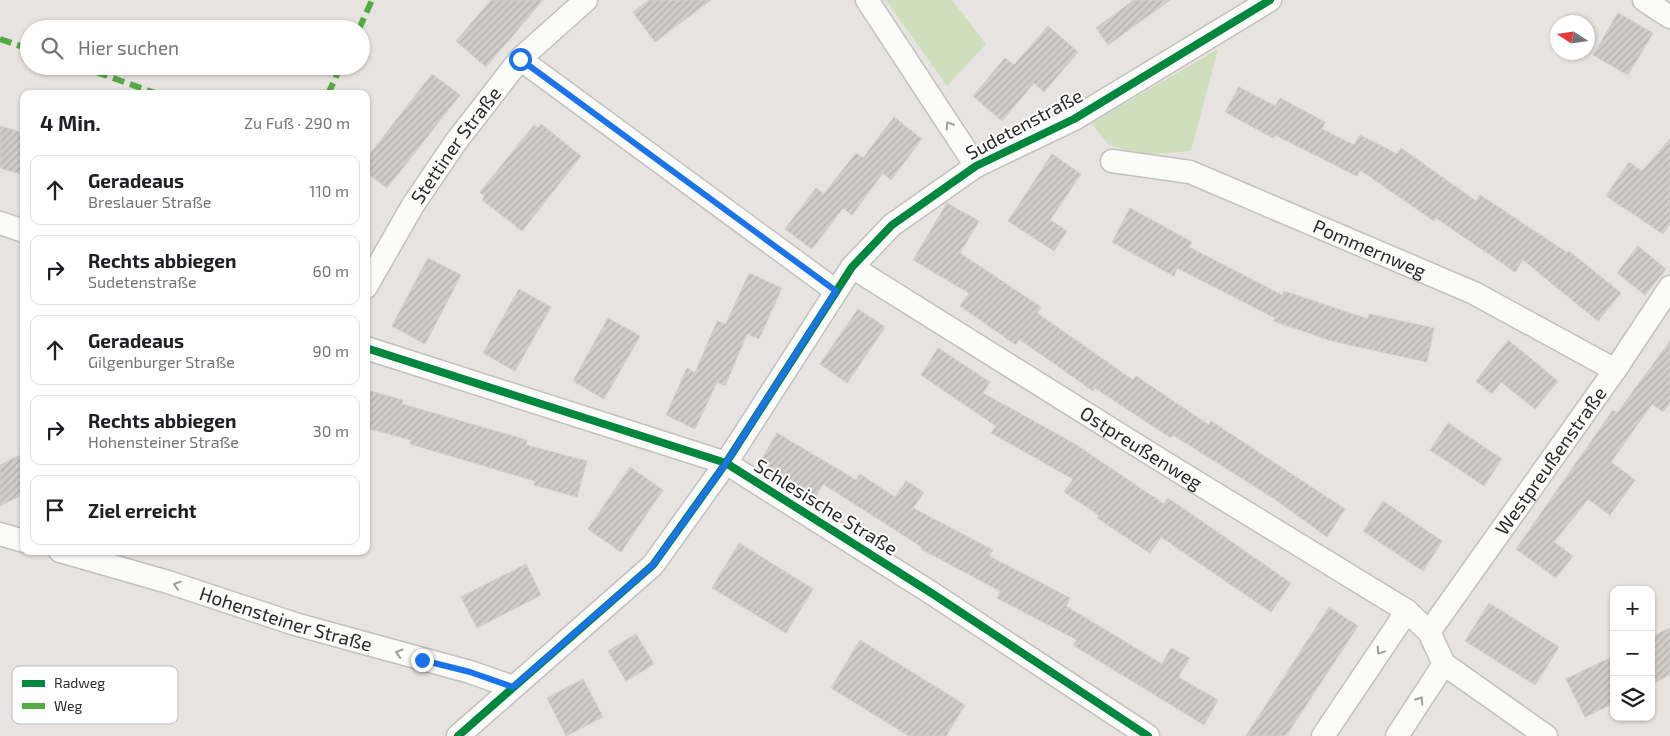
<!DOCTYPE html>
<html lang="de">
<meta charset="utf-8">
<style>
body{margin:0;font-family:"Exo 2",sans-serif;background:#f2f2f2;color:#202124}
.controls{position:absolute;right:15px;bottom:15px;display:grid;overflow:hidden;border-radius:10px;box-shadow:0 1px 4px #0004}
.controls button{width:45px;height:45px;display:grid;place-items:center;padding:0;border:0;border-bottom:1px solid #e0e0e0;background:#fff;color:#202124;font:25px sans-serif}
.compass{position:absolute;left:1550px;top:15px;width:45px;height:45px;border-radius:50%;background:#fff;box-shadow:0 1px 4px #0004;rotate:282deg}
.stop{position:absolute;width:15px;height:15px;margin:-11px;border:4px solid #1a73e8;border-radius:50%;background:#fff}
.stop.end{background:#1a73e8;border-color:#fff;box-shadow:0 1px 5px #0008}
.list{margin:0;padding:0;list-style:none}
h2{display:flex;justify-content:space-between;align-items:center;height:65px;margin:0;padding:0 20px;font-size:21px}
h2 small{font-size:16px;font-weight:400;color:#757577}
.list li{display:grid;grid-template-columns:32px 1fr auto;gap:15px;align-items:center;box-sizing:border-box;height:70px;margin:0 10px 10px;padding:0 10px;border:1px solid #e0e0e0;border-radius:10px}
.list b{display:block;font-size:19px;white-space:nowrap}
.list p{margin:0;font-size:16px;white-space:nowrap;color:#757577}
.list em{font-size:16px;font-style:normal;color:#757577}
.icon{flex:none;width:28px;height:28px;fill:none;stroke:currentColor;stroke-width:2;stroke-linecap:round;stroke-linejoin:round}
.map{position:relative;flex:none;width:1670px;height:736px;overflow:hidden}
.search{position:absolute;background:#fff;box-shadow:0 1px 4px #0004;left:20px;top:20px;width:350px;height:55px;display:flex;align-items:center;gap:12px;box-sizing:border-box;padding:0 18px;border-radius:28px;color:#757577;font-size:19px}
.panel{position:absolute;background:#fff;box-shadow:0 1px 4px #0004;left:20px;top:90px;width:350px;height:465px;border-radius:10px}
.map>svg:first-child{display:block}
.grass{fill:#cfdfbd}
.building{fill:url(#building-hatch);stroke:#d2cfcc}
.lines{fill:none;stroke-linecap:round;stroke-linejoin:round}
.minor-casing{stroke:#c2c1c1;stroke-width:25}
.minor{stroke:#fbfbfa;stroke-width:22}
.quiet{stroke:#53ab44;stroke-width:6;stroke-dasharray:12 6;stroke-linecap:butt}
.cycleway-casing{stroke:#fff;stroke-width:11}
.cycleway{stroke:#00873e;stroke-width:8}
.oneway{stroke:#9d9d9c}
.route{stroke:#1a73e8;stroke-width:6}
.labels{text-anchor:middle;stroke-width:4;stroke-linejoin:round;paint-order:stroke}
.street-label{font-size:19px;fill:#2a2a2a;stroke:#fff}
.key{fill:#fff;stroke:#bfbfbf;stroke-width:1}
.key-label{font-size:14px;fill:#2a2a2a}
</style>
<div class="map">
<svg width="1670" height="736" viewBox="0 0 1670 736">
<defs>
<pattern id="building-hatch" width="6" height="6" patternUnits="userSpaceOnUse" patternTransform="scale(1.25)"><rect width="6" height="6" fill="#cfccc9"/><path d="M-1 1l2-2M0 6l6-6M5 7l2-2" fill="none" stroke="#b2afad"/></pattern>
</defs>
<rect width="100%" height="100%" fill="#e7e3e0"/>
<!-- grass -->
<g class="grass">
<polygon points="886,0 952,0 986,44 947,86"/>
<polygon points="1218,49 1191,151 1141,155 1109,145 1091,123"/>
</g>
<!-- building -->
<g class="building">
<polygon points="491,0 543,0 486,67 456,41"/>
<polygon points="649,0 711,0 655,42 633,12"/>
<polygon points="1134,0 1170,0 1108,45 1096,28"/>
<polygon points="1618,13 1653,33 1628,75 1593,55"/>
<polygon points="1048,26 1078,52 1044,92 1034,83 1002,121 973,96 1005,58 1014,65"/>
<polygon points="432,74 460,95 387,188 366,172 366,159"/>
<polygon points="1239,87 1275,106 1280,98 1325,122 1322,129 1354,145 1360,135 1397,154 1401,148 1476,201 1480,195 1568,253 1569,251 1621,293 1598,321 1523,260 1515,272 1436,218 1434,221 1360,170 1357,176 1275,135 1273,138 1225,112"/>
<polygon points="894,117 922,139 891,180 883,173 852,215 843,208 812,249 785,229 816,188 824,194 856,153 863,158"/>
<polygon points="541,124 581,156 522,231 482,200 485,196 480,192 534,125 538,128"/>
<polygon points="0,126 24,133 24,175 0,168"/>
<polygon points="1670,139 1670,224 1663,234 1606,196 1629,162 1642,171"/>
<polygon points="1052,154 1081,174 1050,220 1067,231 1054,251 1008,221"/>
<polygon points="947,203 979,221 960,253 1041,307 1037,313 1133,380 1136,376 1209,425 1211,421 1345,509 1327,537 1273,498 1173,435 1171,438 1095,388 1093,391 1019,339 1016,345 960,306 969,293 913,260"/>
<polygon points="1130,208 1192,242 1189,247 1282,295 1284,291 1368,319 1369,314 1434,328 1427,362 1332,341 1273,321 1275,318 1177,268 1174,276 1112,242"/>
<polygon points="1638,246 1666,269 1645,295 1617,273"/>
<polygon points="428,258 461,275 425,344 392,326"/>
<polygon points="749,273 782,288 759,339 747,334 725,386 717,382 695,429 666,415 687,368 695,373 717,321 726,324"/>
<polygon points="519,289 551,307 515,371 483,353"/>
<polygon points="858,309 885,327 847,383 820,364"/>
<polygon points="608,318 640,336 604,399 573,381"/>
<polygon points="1508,340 1558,381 1535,409 1501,382 1492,394 1476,381"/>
<polygon points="1670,341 1670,403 1663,412 1652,404 1611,462 1635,480 1610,515 1588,499 1554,542 1573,556 1556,578 1516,549 1613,410 1617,413"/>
<polygon points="938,348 990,382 983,393 1075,444 1164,504 1168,498 1291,583 1271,612 1161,537 1150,553 1097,518 1099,515 1064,492 1073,479 991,433 996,426 921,375"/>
<polygon points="366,390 403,400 402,404 527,440 526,445 587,461 577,497 534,485 535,481 410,444 411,440 366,428"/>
<polygon points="1448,423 1502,459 1484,486 1430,450"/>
<polygon points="777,433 856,480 860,474 895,497 906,481 924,492 913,508 993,550 989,556 1070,598 1066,606 1162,664 1171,648 1190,658 1178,677 1218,700 1204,725 1073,645 1077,640 997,598 1000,591 921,549 922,547 823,484 816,496 760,462"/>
<polygon points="24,453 24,494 0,506 0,465"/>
<polygon points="630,467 663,490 621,552 588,529"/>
<polygon points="1383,501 1442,541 1423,571 1363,531"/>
<polygon points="739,543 813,589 786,633 712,588"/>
<polygon points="526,564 541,595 477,628 461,597"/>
<polygon points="1489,603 1559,647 1535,685 1465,641"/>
<polygon points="1329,607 1358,626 1286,736 1246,736"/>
<polygon points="1670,628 1670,675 1651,684 1651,637"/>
<polygon points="636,634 654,664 626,681 608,651"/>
<polygon points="860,640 965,705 946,736 909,736 831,688"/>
<polygon points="1614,656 1614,703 1585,717 1566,679"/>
<polygon points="583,679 603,717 566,736 547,698"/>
</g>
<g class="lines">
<defs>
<g id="minor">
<polyline points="867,0 976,166"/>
<polyline points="1644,0 1670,17"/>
<polyline points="520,59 836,291"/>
<path id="s1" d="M1112 161 1190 172 1474 293 1615 370"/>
<polyline points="0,223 24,231"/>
<path id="s2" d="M852 267 1162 461 1407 611 1429 632 1444 664 1546 736"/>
<path id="s3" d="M366 287 413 205 455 143 520 59 586 0"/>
<polyline points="366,348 726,463 933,594 1148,736"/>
<polyline points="0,534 24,541"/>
<path id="s4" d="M60 551 168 582 295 624 470 672 513 687"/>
<path id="s5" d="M1429 632 1615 370 1670 287"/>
<polyline points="458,736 653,565 726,463 852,267 892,225 976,166 1074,119 1270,0"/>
<polyline points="1323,736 1407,611"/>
<polyline points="1397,736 1444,664"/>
</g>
</defs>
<!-- minor casing -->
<use href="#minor" class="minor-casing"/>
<!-- minor -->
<use href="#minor" class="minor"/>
<!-- quiet -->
<g class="quiet">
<polyline points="359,29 372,0"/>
<polyline points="0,39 29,49"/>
<polyline points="79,66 158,94"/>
<polyline points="328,94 341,66"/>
</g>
<defs>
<g id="cycleway">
<polyline points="366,348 726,463 933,594 1148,736"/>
<polyline points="458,736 653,565 726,463 852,267 892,225 976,166 1074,119 1270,0"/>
</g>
</defs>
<!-- cycleway casing -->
<use href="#cycleway" class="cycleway-casing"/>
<!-- cycleway -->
<use href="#cycleway" class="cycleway"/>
</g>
<!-- one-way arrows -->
<defs><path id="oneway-chevron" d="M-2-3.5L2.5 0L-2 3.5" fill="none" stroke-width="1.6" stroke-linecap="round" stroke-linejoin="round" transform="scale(1.25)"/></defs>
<g class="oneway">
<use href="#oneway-chevron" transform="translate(949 125) rotate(-123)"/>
<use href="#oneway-chevron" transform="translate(177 585) rotate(-162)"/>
<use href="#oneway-chevron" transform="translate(1380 651) rotate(124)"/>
<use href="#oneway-chevron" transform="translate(399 653) rotate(-164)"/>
<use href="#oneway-chevron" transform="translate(1420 700) rotate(-57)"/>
</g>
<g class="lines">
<!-- route -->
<polyline class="route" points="422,660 470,672 513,687 653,565 726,463 836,291 520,59"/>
</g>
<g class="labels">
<!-- street labels -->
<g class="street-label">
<text transform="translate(1024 124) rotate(-28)" y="7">Sudetenstraße</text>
<text dy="7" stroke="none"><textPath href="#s3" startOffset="168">Stettiner Straße</textPath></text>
<text dy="7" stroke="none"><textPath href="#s1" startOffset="274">Pommernweg</textPath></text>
<text dy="7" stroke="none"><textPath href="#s2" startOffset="341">Ostpreußenweg</textPath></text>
<text dy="7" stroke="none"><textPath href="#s5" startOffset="210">Westpreußenstraße</textPath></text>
<text transform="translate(826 507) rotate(32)" y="7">Schlesische Straße</text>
<text dy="7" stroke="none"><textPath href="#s4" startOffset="236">Hohensteiner Straße</textPath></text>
</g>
</g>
<!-- legend -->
<rect x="12" y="666" width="166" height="58" rx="8" class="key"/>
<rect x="22" y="680" width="23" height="7" fill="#00873e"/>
<rect x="22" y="703" width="23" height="6" fill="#53ab44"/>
<g class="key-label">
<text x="54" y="688">Radweg</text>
<text x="54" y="711">Weg</text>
</g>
</svg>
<div class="controls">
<button>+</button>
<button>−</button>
<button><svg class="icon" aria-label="layers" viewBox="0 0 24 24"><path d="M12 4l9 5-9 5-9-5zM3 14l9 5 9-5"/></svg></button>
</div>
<svg class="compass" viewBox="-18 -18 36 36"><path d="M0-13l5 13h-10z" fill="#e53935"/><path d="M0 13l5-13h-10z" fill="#757577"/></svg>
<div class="stop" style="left:520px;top:59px"></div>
<div class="stop end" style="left:422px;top:660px"></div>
<div class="search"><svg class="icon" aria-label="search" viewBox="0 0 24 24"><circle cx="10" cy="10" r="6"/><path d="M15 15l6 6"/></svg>Hier suchen</div>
<section class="panel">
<h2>4 Min.<small>Zu Fuß · 290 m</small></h2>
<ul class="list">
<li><svg class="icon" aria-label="ahead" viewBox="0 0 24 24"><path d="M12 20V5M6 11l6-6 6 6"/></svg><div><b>Geradeaus</b><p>Breslauer Straße</p></div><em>110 m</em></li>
<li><svg class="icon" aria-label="right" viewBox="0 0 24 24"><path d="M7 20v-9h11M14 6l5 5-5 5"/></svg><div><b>Rechts abbiegen</b><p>Sudetenstraße</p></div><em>60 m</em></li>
<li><svg class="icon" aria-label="ahead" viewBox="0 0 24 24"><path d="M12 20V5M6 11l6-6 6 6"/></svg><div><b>Geradeaus</b><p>Gilgenburger Straße</p></div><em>90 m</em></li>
<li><svg class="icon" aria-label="right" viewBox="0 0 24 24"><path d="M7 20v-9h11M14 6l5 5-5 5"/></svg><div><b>Rechts abbiegen</b><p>Hohensteiner Straße</p></div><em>30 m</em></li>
<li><svg class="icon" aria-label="arrive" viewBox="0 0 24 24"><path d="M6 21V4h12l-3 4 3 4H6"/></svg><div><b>Ziel erreicht</b></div></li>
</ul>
</section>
</div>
